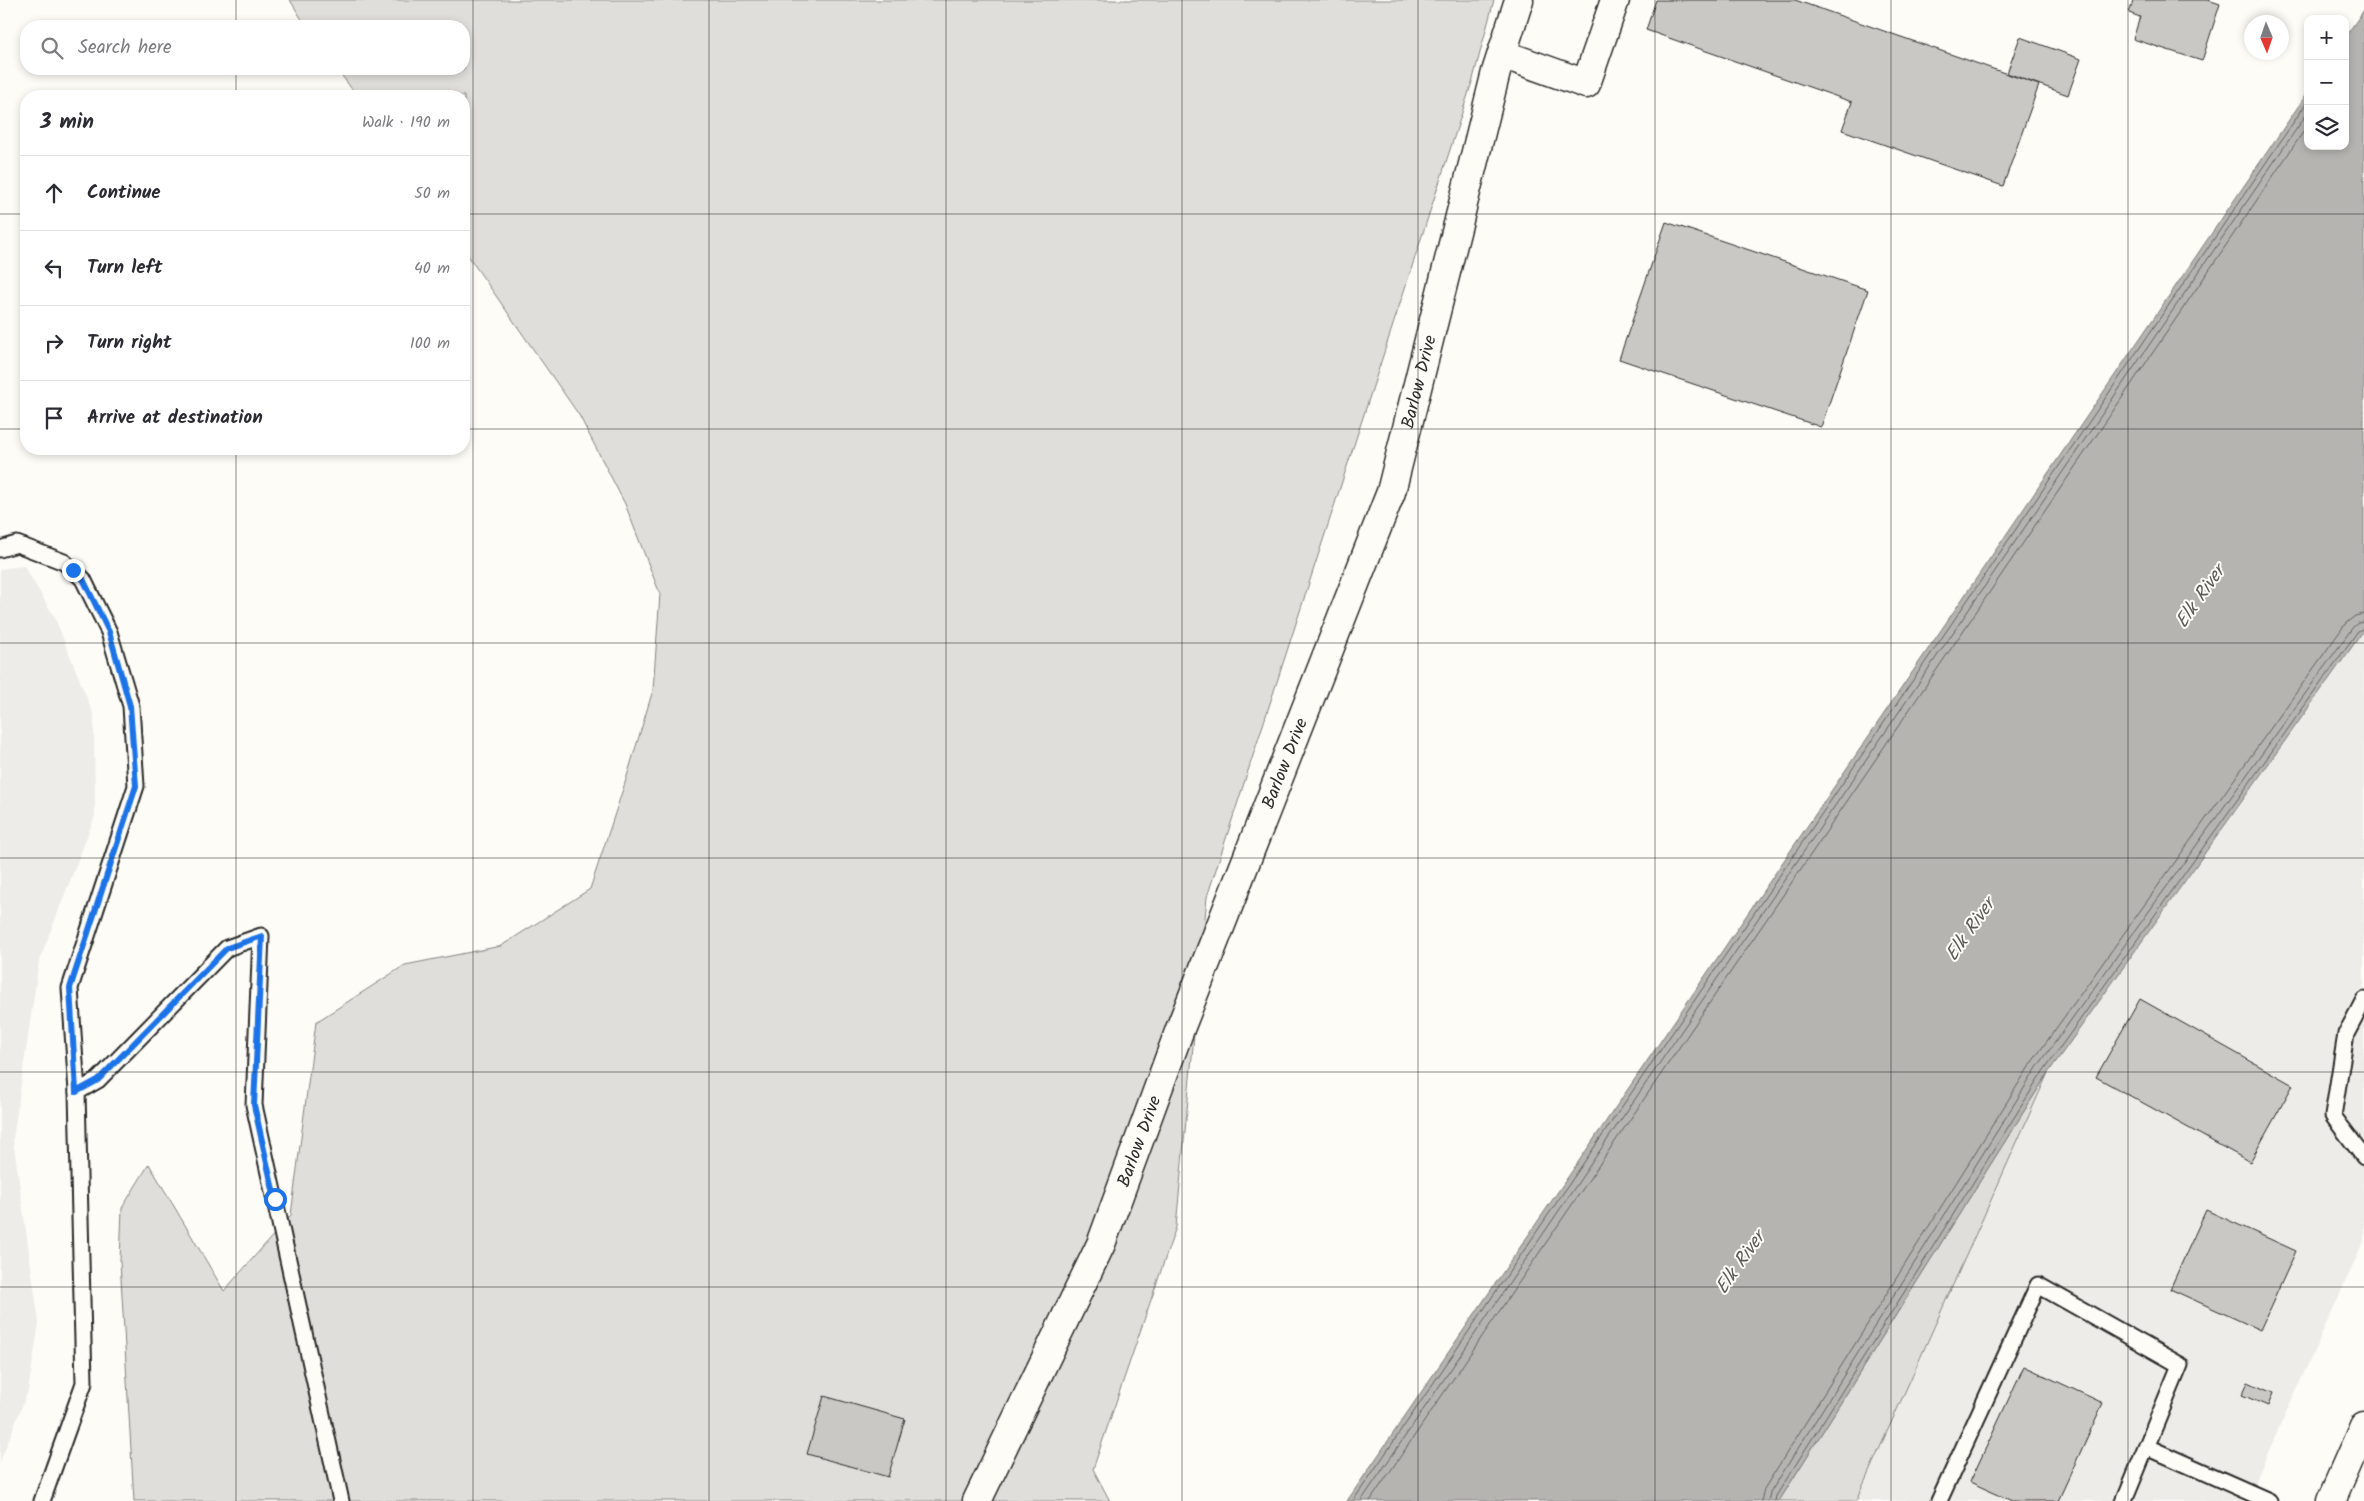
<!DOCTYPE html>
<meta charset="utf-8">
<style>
body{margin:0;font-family:Kalam,sans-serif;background:#f2f2f3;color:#2b2b33}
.controls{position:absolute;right:15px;top:15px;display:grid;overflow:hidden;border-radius:10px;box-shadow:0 2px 8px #0003}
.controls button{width:45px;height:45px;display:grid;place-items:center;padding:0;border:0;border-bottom:1px solid #e1e1e2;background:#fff;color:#2b2b33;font:25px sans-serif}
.compass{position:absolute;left:2244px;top:15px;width:45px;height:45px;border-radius:50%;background:#fff;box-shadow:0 2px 8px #0003;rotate:178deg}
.stop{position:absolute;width:15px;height:15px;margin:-11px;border:4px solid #1a73e8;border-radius:50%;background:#fff}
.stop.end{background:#1a73e8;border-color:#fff;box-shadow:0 1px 5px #0008}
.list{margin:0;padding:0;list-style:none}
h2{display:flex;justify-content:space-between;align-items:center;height:65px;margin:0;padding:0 20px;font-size:21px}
h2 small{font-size:16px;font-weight:400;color:#7c7c81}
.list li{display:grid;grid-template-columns:32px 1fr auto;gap:15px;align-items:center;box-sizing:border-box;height:75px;padding:0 20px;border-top:1px solid #e1e1e2}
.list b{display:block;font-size:19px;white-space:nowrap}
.list em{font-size:16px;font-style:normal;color:#7c7c81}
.icon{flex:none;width:28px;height:28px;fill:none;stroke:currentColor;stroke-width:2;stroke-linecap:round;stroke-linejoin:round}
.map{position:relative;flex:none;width:2364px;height:1501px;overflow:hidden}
.search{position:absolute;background:#fff;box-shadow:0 2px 8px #0003;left:20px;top:20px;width:450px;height:55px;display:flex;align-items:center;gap:12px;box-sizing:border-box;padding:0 18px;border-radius:20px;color:#7c7c81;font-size:19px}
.panel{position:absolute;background:#fff;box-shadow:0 2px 8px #0003;left:20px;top:90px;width:450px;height:365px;border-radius:20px}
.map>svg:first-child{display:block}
.built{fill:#edece8}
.green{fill:#dfdeda;stroke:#858482}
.water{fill:#b5b4b1;stroke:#7e7d7b}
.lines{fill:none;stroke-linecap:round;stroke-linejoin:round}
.shore{stroke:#626261;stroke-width:1}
.building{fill:#c9c8c4;stroke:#2b2b2b}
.service-casing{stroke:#2b2b2b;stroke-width:19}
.minor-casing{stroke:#2b2b2b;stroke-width:31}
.primary-casing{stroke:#2b2b2b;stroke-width:31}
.service{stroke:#fdfcf7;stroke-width:15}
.minor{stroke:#fdfcf7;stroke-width:28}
.primary{stroke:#fdfcf7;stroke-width:28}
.route{stroke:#1a73e8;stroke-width:6}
.grid{fill:none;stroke:#2b2b2b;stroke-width:1;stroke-opacity:0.55}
.labels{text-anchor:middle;stroke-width:4;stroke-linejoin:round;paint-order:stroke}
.street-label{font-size:18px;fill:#2b2b2b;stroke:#fdfcf7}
.water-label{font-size:19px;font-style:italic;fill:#5b5b5a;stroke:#fdfcf7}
</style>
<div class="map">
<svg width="2364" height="1501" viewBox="0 0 2364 1501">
<rect width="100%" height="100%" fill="#fdfcf7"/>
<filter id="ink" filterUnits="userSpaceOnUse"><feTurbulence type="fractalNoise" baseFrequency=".02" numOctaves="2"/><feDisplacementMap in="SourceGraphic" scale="10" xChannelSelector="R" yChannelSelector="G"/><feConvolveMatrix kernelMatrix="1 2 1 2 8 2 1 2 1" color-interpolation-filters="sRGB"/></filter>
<g filter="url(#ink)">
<!-- built -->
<g class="built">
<polygon points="24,566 55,618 94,716 95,816 39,961 13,1139 39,1323 28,1391 0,1462 0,569"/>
<polygon points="2364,630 2364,1241 2246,1501 1856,1501 2048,1073"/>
</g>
<!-- green -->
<g class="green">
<polygon points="290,0 1494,0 1473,79 1207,897 1176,1227 1093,1469 1110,1501 134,1501 120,1261 122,1208 149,1164 224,1291 291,1215 316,1022 405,965 501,946 590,889 624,786 653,690 660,594 625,504 579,415 464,250 464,96 357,96 337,69 464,69 464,26 306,26"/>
<polygon points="2048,1073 1856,1501 1779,1501"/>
</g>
<!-- water -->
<polygon class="water" points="2364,10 2364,630 2048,1073 1779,1501 1347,1501 2308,92 2308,146 2345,146 2345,37"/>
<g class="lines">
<!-- shore -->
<g class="shore">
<polyline points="1353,1501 2308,101"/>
<polyline points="1361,1501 2308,112"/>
<polyline points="1370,1501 2308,125"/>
<polyline points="1761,1501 1764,1489 2032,1062 2346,623 2355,616 2364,614"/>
<polyline points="1768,1501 1770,1493 2038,1066 2353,627 2358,623 2364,622"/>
<polyline points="1775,1501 1776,1496 2044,1070 2358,631 2364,628"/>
</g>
</g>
<!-- building -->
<g class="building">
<polygon points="1656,0 1795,0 2039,85 2003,186 1842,130 1852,102 1646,30"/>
<polygon points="2133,0 2208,0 2220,4 2202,61 2133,39 2140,17 2129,13"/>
<polygon points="2020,37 2081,59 2068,95 2007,73"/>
<polygon points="1666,222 1868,290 1821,427 1619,359"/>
<polygon points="2140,999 2293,1085 2250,1162 2096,1077"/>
<polygon points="2206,1210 2296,1251 2260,1330 2170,1289"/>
<polygon points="2024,1366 2103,1403 2058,1501 2012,1501 1970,1482"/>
<polygon points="2248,1382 2273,1393 2268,1406 2242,1395"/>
<polygon points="824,1396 905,1419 888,1477 807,1454"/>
</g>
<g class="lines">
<defs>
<g id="service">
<polyline points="0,549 17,544 64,562 83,579 109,632 131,706 136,786 70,988 77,1092 84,1383 42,1501"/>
<polyline points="2364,1000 2346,1034 2333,1116 2364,1157"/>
<polyline points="77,1092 98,1080 227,948 261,936 254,1105 341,1501"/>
<polyline points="2147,1447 2269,1501"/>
<polyline points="1939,1501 2038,1285 2180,1365 2124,1501"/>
</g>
<g id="minor">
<polyline points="1502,54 1586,84 1615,0"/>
<path id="s1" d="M977 1501 1101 1244 1180 1029 1391 492 1496 72 1519 0"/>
</g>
<polyline id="primary" points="2331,1501 2364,1426"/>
</defs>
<!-- service casing -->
<use href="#service" class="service-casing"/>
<!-- minor casing -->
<use href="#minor" class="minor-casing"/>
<!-- primary casing -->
<use href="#primary" class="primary-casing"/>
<!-- service -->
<use href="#service" class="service"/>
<!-- minor -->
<use href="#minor" class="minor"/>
<!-- primary -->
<use href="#primary" class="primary"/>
</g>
</g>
<g class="lines" filter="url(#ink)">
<!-- route -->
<polyline class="route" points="73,570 83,579 109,632 130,706 136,786 70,988 76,1092 98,1080 227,948 262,936 254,1105 275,1199"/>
</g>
<!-- grid -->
<path class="grid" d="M236 0V26M473 0V1501M709 0V1501M946 0V1501M1182 0V1501M1418 0V1501M1655 0V1501M1891 0V1501M2128 0V1501M236 69V96M0 214H26M464 214H2364M0 429H26M464 429H2364M236 449V1501M0 643H2364M0 858H2364M0 1072H2364M0 1287H2364"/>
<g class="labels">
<!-- street labels -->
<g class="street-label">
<text dy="6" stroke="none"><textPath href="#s1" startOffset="1205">Barlow Drive</textPath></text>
<text dy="6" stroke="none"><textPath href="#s1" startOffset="800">Barlow Drive</textPath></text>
<text dy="6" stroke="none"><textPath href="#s1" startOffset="395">Barlow Drive</textPath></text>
</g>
<!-- water labels -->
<g class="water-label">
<text transform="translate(2199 596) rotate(-55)" y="7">Elk River</text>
<text transform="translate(1969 929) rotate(-55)" y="7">Elk River</text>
<text transform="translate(1739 1262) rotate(-55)" y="7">Elk River</text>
</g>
</g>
</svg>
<div class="controls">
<button>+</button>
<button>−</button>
<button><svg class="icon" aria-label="layers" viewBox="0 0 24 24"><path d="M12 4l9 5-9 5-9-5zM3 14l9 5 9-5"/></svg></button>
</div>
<svg class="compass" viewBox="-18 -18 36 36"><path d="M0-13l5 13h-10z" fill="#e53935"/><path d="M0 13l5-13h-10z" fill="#7c7c81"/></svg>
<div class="stop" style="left:275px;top:1199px"></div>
<div class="stop end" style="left:73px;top:570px"></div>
<div class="search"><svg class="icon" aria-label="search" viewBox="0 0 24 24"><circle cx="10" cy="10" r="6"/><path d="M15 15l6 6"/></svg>Search here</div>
<section class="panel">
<h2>3 min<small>Walk · 190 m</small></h2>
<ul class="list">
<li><svg class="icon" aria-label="ahead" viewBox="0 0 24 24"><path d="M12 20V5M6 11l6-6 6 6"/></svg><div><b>Continue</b></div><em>50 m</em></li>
<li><svg class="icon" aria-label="left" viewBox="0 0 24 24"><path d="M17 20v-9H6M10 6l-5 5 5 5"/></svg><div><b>Turn left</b></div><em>40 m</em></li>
<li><svg class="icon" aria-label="right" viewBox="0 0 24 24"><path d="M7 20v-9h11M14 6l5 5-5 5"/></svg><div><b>Turn right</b></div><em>100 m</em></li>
<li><svg class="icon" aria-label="arrive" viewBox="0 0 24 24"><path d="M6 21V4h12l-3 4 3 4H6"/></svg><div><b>Arrive at destination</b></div></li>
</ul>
</section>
</div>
